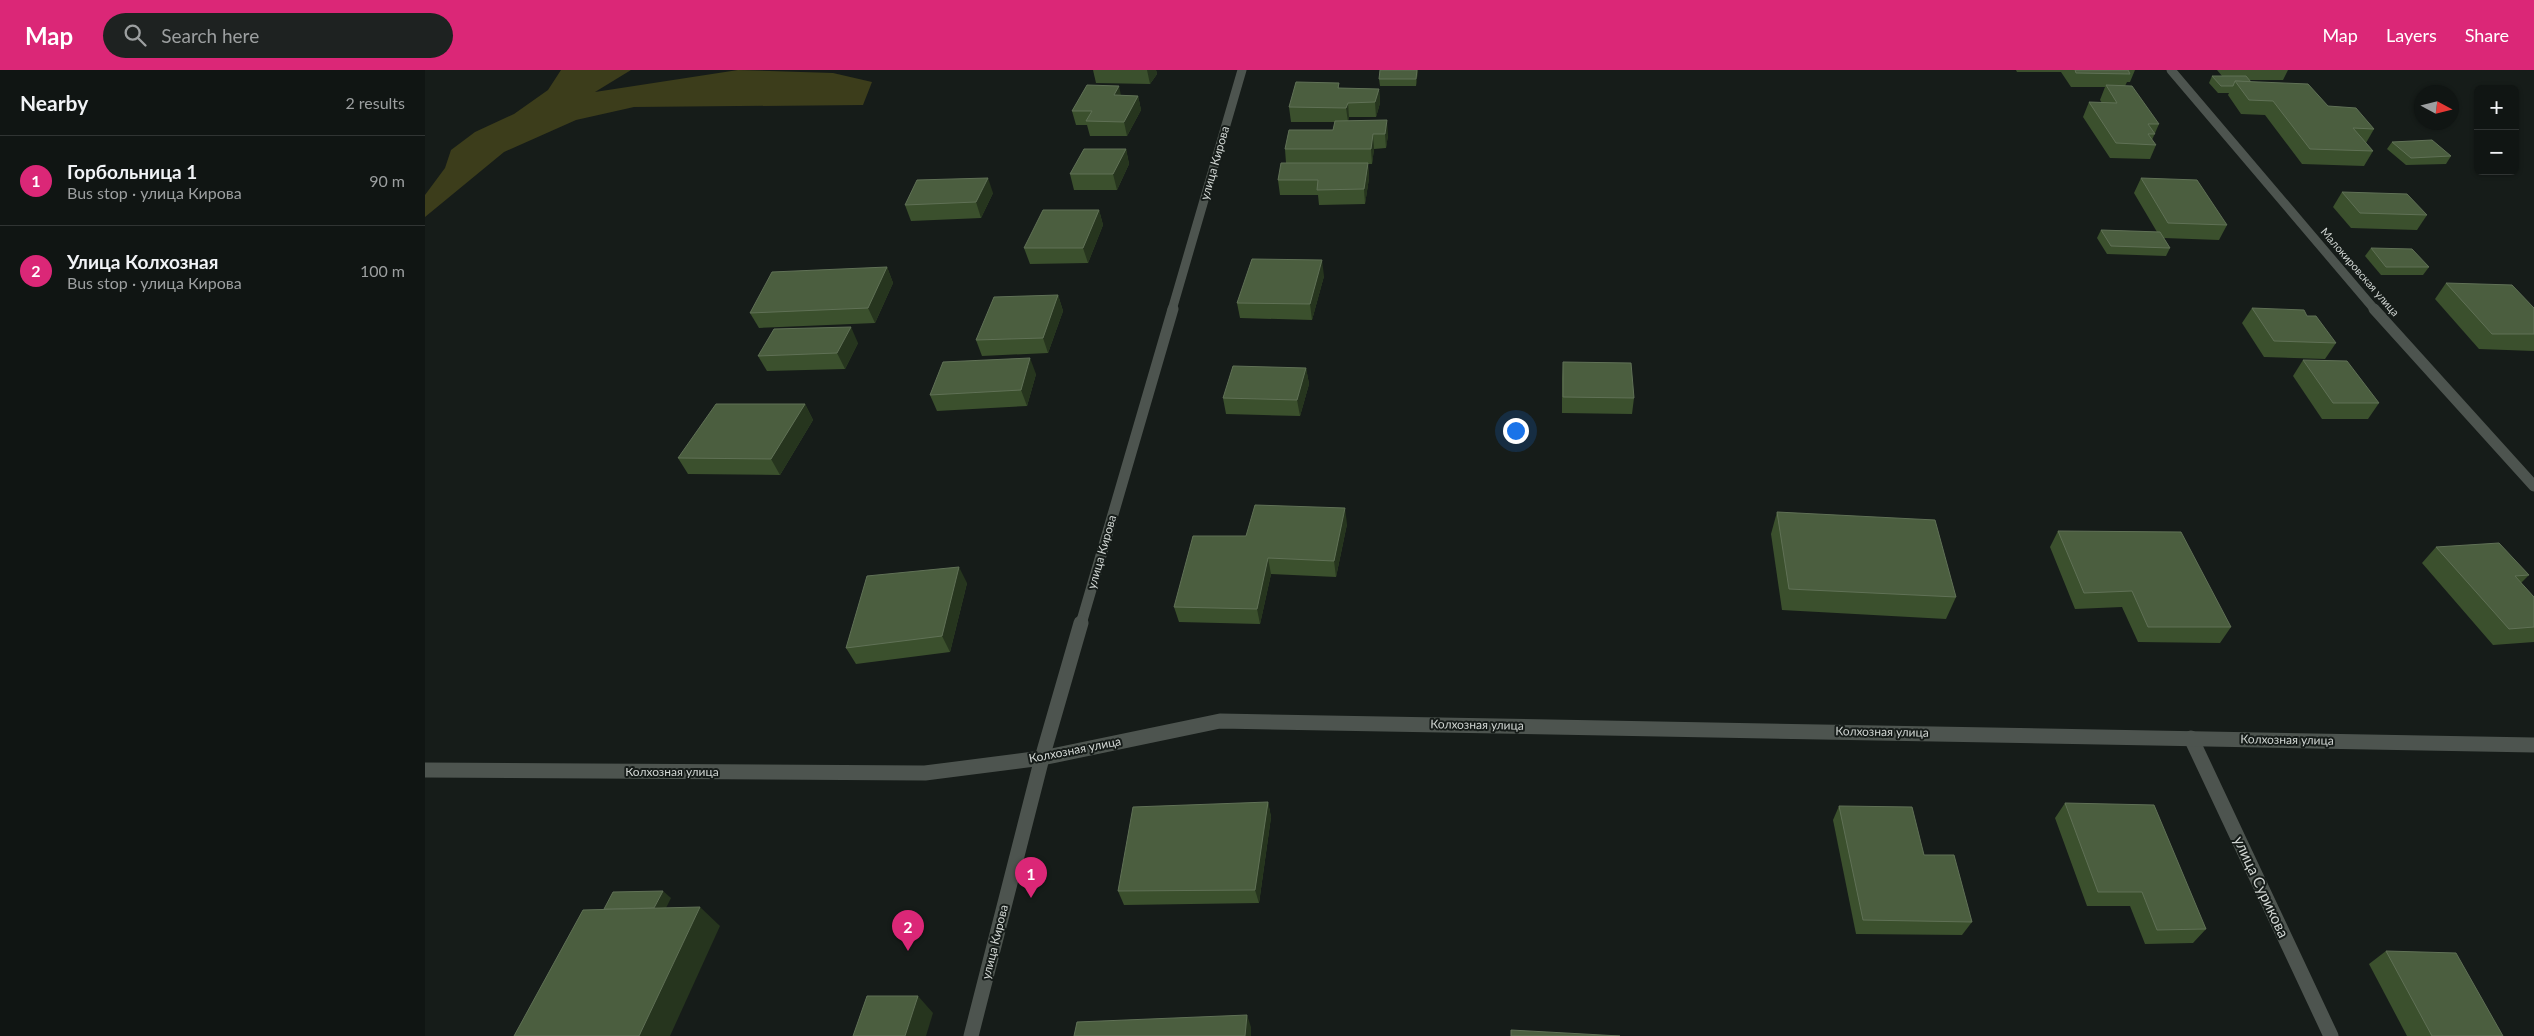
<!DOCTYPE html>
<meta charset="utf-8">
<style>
body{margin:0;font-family:Lato,sans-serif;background:#1e2221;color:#f1f3f6}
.controls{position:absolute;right:15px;top:15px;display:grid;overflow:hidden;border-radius:8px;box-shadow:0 1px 4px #0004}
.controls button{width:45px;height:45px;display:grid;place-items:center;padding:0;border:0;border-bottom:1px solid #303433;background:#101513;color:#f1f3f6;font:25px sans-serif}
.compass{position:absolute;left:1989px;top:15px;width:45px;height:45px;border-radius:50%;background:#101513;box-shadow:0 1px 4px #0004;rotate:97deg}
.you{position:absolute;left:1090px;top:360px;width:18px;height:18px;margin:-12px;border:4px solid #fff;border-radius:50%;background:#1a73e8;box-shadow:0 0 0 8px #1a73e833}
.badge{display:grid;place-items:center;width:32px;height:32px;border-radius:50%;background:#db2777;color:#fff;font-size:16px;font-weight:700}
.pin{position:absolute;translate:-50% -41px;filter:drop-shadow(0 1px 2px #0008)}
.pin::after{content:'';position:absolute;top:26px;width:18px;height:15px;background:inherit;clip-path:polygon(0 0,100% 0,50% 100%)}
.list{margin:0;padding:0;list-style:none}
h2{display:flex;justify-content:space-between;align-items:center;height:65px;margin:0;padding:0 20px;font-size:21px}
h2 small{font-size:16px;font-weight:400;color:#9c9fa0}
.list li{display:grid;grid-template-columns:32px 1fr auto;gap:15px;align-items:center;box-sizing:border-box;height:90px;padding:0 20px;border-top:1px solid #303433}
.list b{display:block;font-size:19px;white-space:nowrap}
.list p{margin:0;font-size:16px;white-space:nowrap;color:#9c9fa0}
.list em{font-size:16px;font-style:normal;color:#9c9fa0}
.icon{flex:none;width:28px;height:28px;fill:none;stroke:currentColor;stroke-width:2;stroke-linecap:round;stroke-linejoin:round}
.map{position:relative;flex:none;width:2109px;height:966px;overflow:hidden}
header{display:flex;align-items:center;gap:30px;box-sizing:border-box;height:70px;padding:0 25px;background:#db2777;color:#fff}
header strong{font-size:24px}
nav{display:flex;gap:28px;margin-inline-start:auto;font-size:18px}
.search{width:350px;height:45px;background:#1e2221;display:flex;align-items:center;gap:12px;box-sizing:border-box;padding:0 18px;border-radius:28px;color:#9c9fa0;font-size:19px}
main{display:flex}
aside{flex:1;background:#101513}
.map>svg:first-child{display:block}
.green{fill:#3c3d1b}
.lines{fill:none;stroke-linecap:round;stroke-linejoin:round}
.minor-far2{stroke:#4d544f;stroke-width:9}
.minor-far1{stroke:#4d544f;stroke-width:11}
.minor{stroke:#4d544f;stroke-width:15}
.wall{fill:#3b502d}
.shaded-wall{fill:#26351e}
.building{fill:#4b5e3f;stroke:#607156}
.labels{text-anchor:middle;stroke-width:4;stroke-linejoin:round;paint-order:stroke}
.far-street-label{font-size:11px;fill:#d1d6d3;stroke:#161c19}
.street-label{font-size:12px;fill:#d1d6d3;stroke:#161c19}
.near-street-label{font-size:15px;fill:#d1d6d3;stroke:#161c19}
</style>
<header>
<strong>Map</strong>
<div class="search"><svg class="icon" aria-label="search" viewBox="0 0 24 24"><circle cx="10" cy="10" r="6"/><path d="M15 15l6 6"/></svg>Search here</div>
<nav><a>Map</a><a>Layers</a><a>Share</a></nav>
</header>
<main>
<aside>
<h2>Nearby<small>2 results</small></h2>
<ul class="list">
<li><span class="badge">1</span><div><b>Горбольница 1</b><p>Bus stop · улица Кирова</p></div><em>90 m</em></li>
<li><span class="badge">2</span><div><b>Улица Колхозная</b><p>Bus stop · улица Кирова</p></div><em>100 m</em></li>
</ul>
</aside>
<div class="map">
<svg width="2109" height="966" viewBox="0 0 2109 966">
<rect width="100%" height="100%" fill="#161c19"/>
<!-- green -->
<polygon class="green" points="136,0 206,0 170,22 313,0 408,3 447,12 438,35 209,37 151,50 79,82 0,147 0,125 20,98 26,80 50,62 89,44 123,20"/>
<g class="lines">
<!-- minor-far2 -->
<g class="minor-far2">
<polyline points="1746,0 1950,240"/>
<polyline points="747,240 817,0"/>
</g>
<!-- minor-far1 -->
<g class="minor-far1">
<polyline points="1949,239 2109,416"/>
<polyline points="656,554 748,239"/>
</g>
<!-- minor -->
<g class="minor">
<polyline points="1766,668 1906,966"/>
<polyline points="0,700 500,703 617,688 795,651 2109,675"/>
<polyline points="546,966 617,688 656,553"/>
</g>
</g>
<!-- wall -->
<g class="wall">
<polygon points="668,0 731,0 732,4 725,14 671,13"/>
<polygon points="993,0 991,16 955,16 954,9"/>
<polygon points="1591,0 1710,0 1705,12 1702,12 1700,16 1734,54 1727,70 1731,75 1725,89 1685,88 1658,47 1664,32 1677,33 1675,30 1680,17 1646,17 1636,2 1592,2"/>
<polygon points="1792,0 1863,0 1858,10 1824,10 1826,12 1903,36 1949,59 1941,73 1948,81 1939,96 1877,94 1840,45 1816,44 1803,25 1804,23 1793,23 1784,13 1787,6 1797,6"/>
<polygon points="914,13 914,18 954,19 955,33 951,47 924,47 923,51 963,65 961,78 949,79 947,94 943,94 944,108 940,134 894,135 893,125 855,125 853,110 861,93 860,79 908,60 910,52 866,52 864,37"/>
<polygon points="696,25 713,26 716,40 702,66 665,66 662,55 651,55 647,41"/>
<polygon points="1967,72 2026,86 2021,94 1981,95 1962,79"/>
<polygon points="701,79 704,94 692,120 649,120 645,104"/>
<polygon points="1716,108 1802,155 1794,170 1739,168 1745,178 1741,186 1682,184 1672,168 1676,160 1732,162 1709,123"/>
<polygon points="1917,122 2002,145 1992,160 1926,158 1908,137"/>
<polygon points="568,123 556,148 486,151 480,135"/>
<polygon points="674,140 678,155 663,193 605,194 599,178"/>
<polygon points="1946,178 2004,197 1998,205 1956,205 1940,186"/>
<polygon points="462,197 468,213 450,253 334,258 325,243"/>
<polygon points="899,206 887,250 815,248 812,233"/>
<polygon points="2021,213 2109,238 2109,281 2054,279 2010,229"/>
<polygon points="633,225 638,241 623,283 557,286 551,270"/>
<polygon points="1827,238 1911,273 1900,289 1839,287 1817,253"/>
<polygon points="433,273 420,299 342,301 333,286"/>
<polygon points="1878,290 1954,333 1943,349 1897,349 1868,306"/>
<polygon points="1138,292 1209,328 1207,344 1137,343 1137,308"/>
<polygon points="881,298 884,314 875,346 801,344 798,328"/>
<polygon points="611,304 602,336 512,341 505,325"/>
<polygon points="380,334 388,350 355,405 263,404 253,388"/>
<polygon points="1352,442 1531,527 1521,549 1357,540 1346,464"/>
<polygon points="922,454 911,507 846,504 835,554 754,552 749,537 821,466"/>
<polygon points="1633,461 1806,557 1795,573 1713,572 1697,537 1650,539 1625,477"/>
<polygon points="2011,477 2104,505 2096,513 2109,527 2109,572 2068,575 1997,493"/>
<polygon points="542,513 525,582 431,594 421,578"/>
<polygon points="843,732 846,747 834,833 699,835 693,821"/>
<polygon points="1640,733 1781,859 1768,873 1720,874 1705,836 1662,836 1630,748"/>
<polygon points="1414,736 1499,785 1547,852 1537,865 1431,864 1408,750"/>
<polygon points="1961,881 2078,966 1982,966 1944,894"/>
</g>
<!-- shaded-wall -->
<g class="shaded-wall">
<polygon points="722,0 731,0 732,4 725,14"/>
<polygon points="992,0 993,0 991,16 991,9"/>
<polygon points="694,16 697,30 689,25"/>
<polygon points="954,19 955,33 951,47 950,32"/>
<polygon points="713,26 716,40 702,66 699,52"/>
<polygon points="923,33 924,47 923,52 921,38"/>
<polygon points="962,50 963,65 961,78 960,64"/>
<polygon points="948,64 949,79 947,94 946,79"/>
<polygon points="701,79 704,94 692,120 688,104"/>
<polygon points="943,93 944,108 940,134 939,119"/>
<polygon points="563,108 568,123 556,148 551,132"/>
<polygon points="674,140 678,155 663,193 658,178"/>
<polygon points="897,190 899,206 887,250 885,234"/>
<polygon points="462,197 468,213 450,253 443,238"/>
<polygon points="633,225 638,241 623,283 618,268"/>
<polygon points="426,257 433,273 420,299 412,283"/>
<polygon points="605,288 611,304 602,336 596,320"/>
<polygon points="881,298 884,314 875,346 872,330"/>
<polygon points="380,334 388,350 355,405 346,389"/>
<polygon points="920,438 922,454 911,507 909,491"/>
<polygon points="843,488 846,504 835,554 832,539"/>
<polygon points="534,497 542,513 525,582 517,566"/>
<polygon points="843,732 846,747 834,833 830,820"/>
<polygon points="238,821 246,828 231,858 223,850"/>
<polygon points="275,837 295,856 245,966 214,966"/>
<polygon points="493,926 508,943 501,966 480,966"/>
<polygon points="822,945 826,957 826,966 820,966"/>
</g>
<!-- building -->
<g class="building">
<polygon points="955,0 992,0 991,9 954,9"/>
<polygon points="1650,0 1703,0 1705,4 1651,3"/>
<polygon points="1787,6 1821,6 1826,12 1810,11 1808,16 1796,16"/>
<polygon points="1810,11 1883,14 1903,36 1931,38 1949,59 1928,58 1948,81 1885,79 1848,31 1824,30"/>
<polygon points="871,12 914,13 913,18 954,19 950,32 923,33 921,38 864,37"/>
<polygon points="662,15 694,16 689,25 713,26 699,52 661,51 667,41 647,41"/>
<polygon points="1681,15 1707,16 1734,54 1723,54 1730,64 1723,64 1731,75 1691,73 1664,32 1692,33"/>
<polygon points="962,50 960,64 948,64 946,79 860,79 864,60 908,60 910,51"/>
<polygon points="2007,70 2026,86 1986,88 1967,72"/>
<polygon points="659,79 701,79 688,104 645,104"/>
<polygon points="856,93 943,93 939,119 892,120 893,110 853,110"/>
<polygon points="563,108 551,132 480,135 492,110"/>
<polygon points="1716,108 1772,110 1802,155 1743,153"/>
<polygon points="1917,122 1982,124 2002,145 1935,143"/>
<polygon points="618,140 674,140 658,178 599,178"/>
<polygon points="1676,160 1735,162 1745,178 1686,176"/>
<polygon points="1946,178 1987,179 2004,197 1961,197"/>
<polygon points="827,189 897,190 885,234 812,233"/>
<polygon points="462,197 443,238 325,243 347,202"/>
<polygon points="2021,213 2087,215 2109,238 2109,264 2067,264"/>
<polygon points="633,225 618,268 551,270 569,227"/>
<polygon points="1827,238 1879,240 1882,246 1891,246 1911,273 1849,271"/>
<polygon points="426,257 412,283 333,286 349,259"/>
<polygon points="605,288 596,320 505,325 518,292"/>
<polygon points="1878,290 1922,291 1954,333 1908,333"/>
<polygon points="1138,292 1206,293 1209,328 1138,327"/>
<polygon points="808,296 881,298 872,330 798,328"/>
<polygon points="291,334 380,334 346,389 253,388"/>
<polygon points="830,435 920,438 909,491 843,488 832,539 749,537 768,466 821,466"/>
<polygon points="1352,442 1510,450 1531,527 1364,519"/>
<polygon points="1633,461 1756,462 1806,557 1723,557 1707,521 1659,523"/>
<polygon points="2074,473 2104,505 2090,506 2109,527 2109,557 2084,559 2011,477"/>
<polygon points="534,497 517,566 421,578 442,506"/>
<polygon points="843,732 830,820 693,821 708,737"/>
<polygon points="1640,733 1729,735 1781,859 1732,860 1717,822 1673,822"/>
<polygon points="1414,736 1487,737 1499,785 1529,785 1547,852 1438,850"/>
<polygon points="238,821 229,838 179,839 188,822"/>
<polygon points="275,837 214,966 89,966 158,840"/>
<polygon points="1961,881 2031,883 2078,966 2007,966"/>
<polygon points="442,926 493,926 480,966 428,966"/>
<polygon points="822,945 820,966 649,966 652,952"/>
<polygon points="1086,960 1195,966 1086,966"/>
</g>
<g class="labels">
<!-- far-street labels -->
<g class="far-street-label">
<text transform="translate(1935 202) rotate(49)" y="4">Малокировская улица</text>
</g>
<!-- street labels -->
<g class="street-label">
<text transform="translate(790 93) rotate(-74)" y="4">улица Кирова</text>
<text transform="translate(677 482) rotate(-74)" y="4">улица Кирова</text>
<text transform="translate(1052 655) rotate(1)" y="4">Колхозная улица</text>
<text transform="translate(1457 662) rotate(1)" y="4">Колхозная улица</text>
<text transform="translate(1862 670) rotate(1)" y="4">Колхозная улица</text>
<text transform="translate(650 680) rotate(-11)" y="4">Колхозная улица</text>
<text x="247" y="706">Колхозная улица</text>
<text transform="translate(570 872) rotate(-76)" y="4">улица Кирова</text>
</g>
<!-- near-street labels -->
<g class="near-street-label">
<text transform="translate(1836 817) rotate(65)" y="5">улица Сурикова</text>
</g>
</g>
</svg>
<div class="controls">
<button>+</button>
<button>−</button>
</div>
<svg class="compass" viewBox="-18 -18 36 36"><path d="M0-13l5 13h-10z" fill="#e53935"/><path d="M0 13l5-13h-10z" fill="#9c9fa0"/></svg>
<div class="you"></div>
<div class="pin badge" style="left:606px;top:828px">1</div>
<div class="pin badge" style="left:483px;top:881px">2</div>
</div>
</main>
